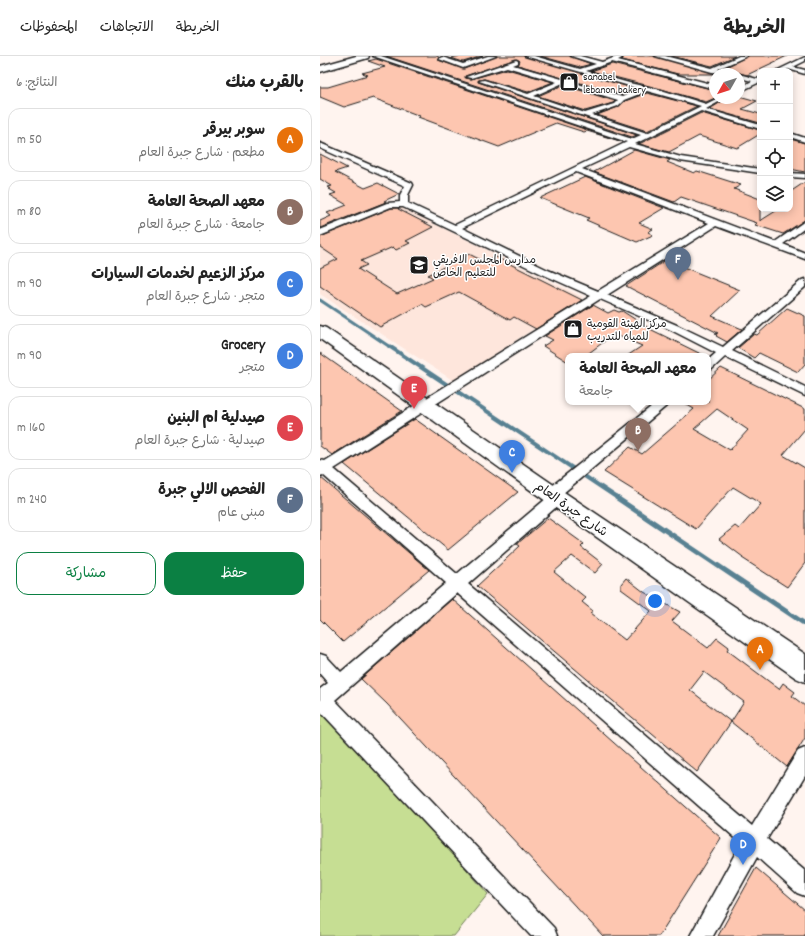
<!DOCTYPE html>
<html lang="ar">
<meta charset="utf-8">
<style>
body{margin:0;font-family:Dekko,"Playpen Sans Arabic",sans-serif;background:#f2f2f2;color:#222;direction:rtl}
.controls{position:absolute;right:12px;top:12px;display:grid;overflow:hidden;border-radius:8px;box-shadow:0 2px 10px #0003}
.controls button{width:36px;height:36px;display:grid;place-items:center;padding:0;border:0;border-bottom:1px solid #e0e0e0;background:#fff;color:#222;font:20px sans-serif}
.compass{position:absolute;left:389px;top:12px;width:36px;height:36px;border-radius:50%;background:#fff;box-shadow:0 2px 10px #0003;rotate:231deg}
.you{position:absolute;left:335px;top:545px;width:14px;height:14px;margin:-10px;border:3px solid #fff;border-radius:50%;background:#1a73e8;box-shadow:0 0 0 6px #1a73e833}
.badge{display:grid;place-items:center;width:26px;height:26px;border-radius:50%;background:#0b8043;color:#fff;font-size:13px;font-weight:700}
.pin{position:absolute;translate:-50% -33px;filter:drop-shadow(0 1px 2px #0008)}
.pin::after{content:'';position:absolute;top:21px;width:14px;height:12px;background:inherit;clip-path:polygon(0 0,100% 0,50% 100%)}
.popup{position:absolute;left:245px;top:297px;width:146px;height:52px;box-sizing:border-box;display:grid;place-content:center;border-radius:8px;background:#fff;filter:drop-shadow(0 1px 3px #0005);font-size:13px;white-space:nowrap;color:#767676}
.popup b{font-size:15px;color:#222}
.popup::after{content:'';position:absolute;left:50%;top:100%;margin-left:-8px;border:8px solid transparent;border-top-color:#fff}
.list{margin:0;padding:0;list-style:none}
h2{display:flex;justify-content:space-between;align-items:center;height:52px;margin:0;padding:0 16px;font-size:17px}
h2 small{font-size:13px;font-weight:400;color:#767676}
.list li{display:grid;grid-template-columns:26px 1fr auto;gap:12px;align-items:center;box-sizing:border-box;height:64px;margin:0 8px 8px;padding:0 8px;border:1px solid #e0e0e0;border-radius:12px}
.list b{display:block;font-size:15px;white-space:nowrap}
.list p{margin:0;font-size:13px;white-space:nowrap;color:#767676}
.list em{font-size:13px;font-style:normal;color:#767676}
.actions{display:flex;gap:8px;padding:12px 16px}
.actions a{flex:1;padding:9px 0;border:1px solid #0b8043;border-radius:12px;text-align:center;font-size:14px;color:#0b8043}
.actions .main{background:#0b8043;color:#fff}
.icon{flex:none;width:22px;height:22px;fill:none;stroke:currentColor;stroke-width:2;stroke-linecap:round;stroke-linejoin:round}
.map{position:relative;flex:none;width:485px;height:880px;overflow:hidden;direction:ltr}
header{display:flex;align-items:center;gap:24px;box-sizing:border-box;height:56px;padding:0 20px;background:#fff;border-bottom:1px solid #e0e0e0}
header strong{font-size:19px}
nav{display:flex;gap:22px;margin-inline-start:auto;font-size:14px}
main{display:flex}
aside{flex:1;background:#fff}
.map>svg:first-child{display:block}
.built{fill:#fee6dc}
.green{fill:#c6de93;stroke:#717d58}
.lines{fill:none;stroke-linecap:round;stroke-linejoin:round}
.stream-far2{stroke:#588192;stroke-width:3}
.stream-far1{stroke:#588192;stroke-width:4}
.stream{stroke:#588192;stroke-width:5}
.building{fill:#fdc6b0;stroke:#1c1c1c;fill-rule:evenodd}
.minor-casing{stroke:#1c1c1c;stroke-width:3}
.secondary-casing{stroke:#1c1c1c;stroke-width:3}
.trunk-casing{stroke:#1c1c1c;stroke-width:3}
.minor{fill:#fff;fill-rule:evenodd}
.secondary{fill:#fff;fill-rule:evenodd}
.trunk{fill:#fff;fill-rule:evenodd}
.labels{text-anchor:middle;stroke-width:3;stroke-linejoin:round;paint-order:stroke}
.far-poi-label{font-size:11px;fill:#1c1c1c;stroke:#fff;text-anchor:start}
.street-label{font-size:13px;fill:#1c1c1c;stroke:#fff}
</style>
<header>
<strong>الخريطة</strong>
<nav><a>الخريطة</a><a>الاتجاهات</a><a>المحفوظات</a></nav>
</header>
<main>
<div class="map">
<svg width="485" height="880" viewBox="0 0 485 880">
<rect width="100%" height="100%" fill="#fff4ef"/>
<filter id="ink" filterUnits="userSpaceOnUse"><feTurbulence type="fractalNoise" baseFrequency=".025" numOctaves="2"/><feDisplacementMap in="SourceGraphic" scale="8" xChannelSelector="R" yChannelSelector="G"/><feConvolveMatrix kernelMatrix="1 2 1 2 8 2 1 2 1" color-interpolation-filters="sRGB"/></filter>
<g filter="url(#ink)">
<!-- built -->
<polygon class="built" points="74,148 263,241 134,325 0,238 0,181"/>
<!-- green -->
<polygon class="green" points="4,650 168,838 134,880 0,880 0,653"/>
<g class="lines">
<!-- stream-far2 -->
<polyline class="stream-far2" points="0,244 70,291"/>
<!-- stream-far1 -->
<polyline class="stream-far1" points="69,290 299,443"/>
<!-- stream -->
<polyline class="stream" points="297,442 485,568"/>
</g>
<!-- building -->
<g class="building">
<polygon points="66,0 116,0 119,1 118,3 118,4 144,13 177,0 204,0 316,33 302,39 250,24 248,22 242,22 198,9 200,5 197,3 145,20 146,22 151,23 187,13 233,26 208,36 164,23 159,24 158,26 317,79 312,81"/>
<polygon points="140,0 163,0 143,6 131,2"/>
<polygon points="220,0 250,0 271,8 260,11"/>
<polygon points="302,0 334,0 397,18 358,18 302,4 303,2"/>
<polygon points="351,0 415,0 392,10"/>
<polygon points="428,0 467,0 427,19 419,17 413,18 402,13"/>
<polygon points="56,3 303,86 267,75 264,76 236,67 179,91 98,61 100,60 53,42 24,51 0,41 0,31 8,31 48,19 42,17 65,11 48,5"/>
<polygon points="292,8 395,34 395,42 386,46 341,33 271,15"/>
<polygon points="243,29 295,45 293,47 265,55 218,40"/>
<polygon points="327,37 377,50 327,75 277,59 298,51 305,45"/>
<polygon points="419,40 437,45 422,53 440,58 440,67 390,53 407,42 419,42"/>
<polygon points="381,57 440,74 440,78 417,92 379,80 349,96 319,88"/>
<polygon points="470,83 485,87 485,116 470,113"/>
<polygon points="314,94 350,104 347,106 374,117 377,115 421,129 414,133 440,143 440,165 459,153 470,153 470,136 485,126 485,164 463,178 435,169 437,167 364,142 361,141 354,146 274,116"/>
<polygon points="0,98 27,112 15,116 45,132 58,127 79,138 64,145 66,146 0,172 0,165 11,160 7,157 27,149 10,139 16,137 9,133 11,133 8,131 12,130 0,123"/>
<polygon points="265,121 344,152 319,167 333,173 328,176 333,179 317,186 266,164 269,162 220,142"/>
<polygon points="71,152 79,152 78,153 113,171 86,185 90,187 76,194 73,191 41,205 47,209 38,213 77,238 113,222 108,219 149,198 165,206 174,200 262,244 216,273 194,261 190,264 139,236 106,251 102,248 60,271 0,230 0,212 18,203 0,191 0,181"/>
<polygon points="346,204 420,234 392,260 422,273 407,286 396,280 397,279 395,278 398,277 306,230"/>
<polygon points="273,249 288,257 294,254 299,256 302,255 332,274 385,300 307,300 322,290 294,278 265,300 248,300 248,306 223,290 233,284 225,280"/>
<polygon points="467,252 485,260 485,308 478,316 439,297 434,302 418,292 434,278 437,279"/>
<polygon points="0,297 82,355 12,399 0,390"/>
<path d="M401 312 485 353V373L463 399 485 412V507L467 531 422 502 423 501 399 483 415 470 419 473 441 448 413 431 376 473 284 416 310 391 322 398 374 353 362 346H388V324ZM397 353 428 374 410 394 374 373Z"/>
<polygon points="95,363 198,436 128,494 24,408"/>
<polygon points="0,421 109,514 23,586 0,563"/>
<polygon points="228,462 264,488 261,491 283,508 275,517 252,500 234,516 266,542 262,546 273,555 270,557 305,584 331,555 301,533 301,528 306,522 324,536 360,556 352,565 388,592 397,582 409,591 407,594 459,633 463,627 475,636 472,640 485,650 485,682 467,711 411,666 424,646 384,616 370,634 411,666 377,716 157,530 200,490 197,488"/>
<polygon points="132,543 401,782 339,880 283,880 67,648 41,623"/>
<polygon points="436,812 485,854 485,880 398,880"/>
</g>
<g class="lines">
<defs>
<g id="minor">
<path d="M53 0H61L312 83 321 79 159 25 164 24 208 38 237 26 187 11 151 22 146 21 196 4 198 5V7L193 9 242 23H248V25L302 41 320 33 205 0H214L260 13 276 8 251 0H260L282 6 299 0 302 2 298 4 395 29V33L292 6 266 15 309 27 341 34 386 48 398 42H406L386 53 440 69V73L381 55 315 88 361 101 440 113V117L360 105 309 91 262 113 455 186 485 165V172L463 188 485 197V203L396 170 287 239 359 270 403 291 482 224 485 223V231L412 295 485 331V340L405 301 392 313 388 314V304L396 297 351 274 280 243 14 413 137 518 227 442 225 438 227 434 337 346H351L242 438 244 442 242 446 148 528 432 770 478 695 485 692V720L447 783 485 815V840L477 837 437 801 393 880H370L421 787 137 537 15 644 234 872 237 880H211L0 655V633L8 627 0 618V598L6 600 21 616 126 527 3 419 0 420V404L5 405 271 240 222 218 83 151H71L0 180V174L67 147 80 146V139L85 130 0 92V87L92 127 93 129 88 139V147L135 169 307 86ZM243 27 298 44 294 48 265 57 214 40ZM327 35 381 50 327 77 272 59 298 50 304 44ZM256 116 389 167 278 235 228 214 142 172Z"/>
<polygon points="168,0 176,0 143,12 119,3 122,1 143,8"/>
<polygon points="335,0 345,0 392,12 419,0 427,0 398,13 412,18 392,16"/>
<polygon points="485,1 485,5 473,11 485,14 485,18 468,13 464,15 456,15"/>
<polygon points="419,18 437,23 440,22 440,26 419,36 419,32 432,25 419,22"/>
<polygon points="470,77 485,82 485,86 470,81"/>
<polygon points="470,117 485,118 485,122 470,121"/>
</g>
<polygon id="secondary" points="0,270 6,272 244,436 485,598 485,626 476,622 230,448 0,283"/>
<polygon id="trunk" points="36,0 49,0 48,2 0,16 0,10"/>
</defs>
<!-- minor casing -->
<use href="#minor" class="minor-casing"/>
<!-- secondary casing -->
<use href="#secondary" class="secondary-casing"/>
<!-- trunk casing -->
<use href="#trunk" class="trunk-casing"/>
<!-- minor -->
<use href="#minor" class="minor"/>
<!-- secondary -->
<use href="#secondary" class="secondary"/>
<!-- trunk -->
<use href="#trunk" class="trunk"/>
</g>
</g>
<!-- icons -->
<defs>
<symbol id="shop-square" viewBox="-11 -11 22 22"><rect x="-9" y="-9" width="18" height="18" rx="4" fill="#1c1c1c" stroke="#fff"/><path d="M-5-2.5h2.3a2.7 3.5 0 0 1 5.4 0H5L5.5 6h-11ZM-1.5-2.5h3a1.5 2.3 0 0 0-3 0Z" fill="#fff"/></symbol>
<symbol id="school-square" viewBox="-11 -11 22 22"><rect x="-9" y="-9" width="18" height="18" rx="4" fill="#1c1c1c" stroke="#fff"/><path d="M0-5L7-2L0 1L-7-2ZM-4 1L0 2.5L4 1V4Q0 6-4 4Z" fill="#fff"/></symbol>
</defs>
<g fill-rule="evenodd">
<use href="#shop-square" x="238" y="15" width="22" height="22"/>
<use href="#school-square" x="88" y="198" width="22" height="22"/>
<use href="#shop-square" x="242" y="262" width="22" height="22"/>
</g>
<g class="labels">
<!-- far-poi labels -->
<g class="far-poi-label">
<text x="263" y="24">sanabel<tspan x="263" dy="13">lebanon bakery</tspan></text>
<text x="113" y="207">مدارس المجلس الافريقي<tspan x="113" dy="13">للتعليم الخاص</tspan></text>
<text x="267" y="271">مركز الهيئة القومية<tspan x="267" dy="13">للمياه للتدريب</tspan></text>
</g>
<!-- street labels -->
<g class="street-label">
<text transform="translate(252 452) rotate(35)" y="5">شارع جبرة العام</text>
</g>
</g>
</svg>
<div class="controls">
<button>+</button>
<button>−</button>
<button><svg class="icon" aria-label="locate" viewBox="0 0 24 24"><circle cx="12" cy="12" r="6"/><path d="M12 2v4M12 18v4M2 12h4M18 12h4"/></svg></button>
<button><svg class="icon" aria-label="layers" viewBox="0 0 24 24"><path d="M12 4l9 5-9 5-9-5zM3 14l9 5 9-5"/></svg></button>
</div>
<svg class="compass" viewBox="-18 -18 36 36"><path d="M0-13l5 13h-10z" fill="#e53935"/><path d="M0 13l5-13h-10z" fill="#767676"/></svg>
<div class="you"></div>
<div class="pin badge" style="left:440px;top:614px;background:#e8710a">A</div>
<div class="pin badge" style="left:318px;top:395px;background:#8d6e63">B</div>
<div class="popup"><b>معهد الصحة العامة</b>جامعة</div>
<div class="pin badge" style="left:192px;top:417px;background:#3f7fe0">C</div>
<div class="pin badge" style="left:423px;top:809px;background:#3f7fe0">D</div>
<div class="pin badge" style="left:94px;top:353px;background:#e0444e">E</div>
<div class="pin badge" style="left:358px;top:224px;background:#5c6f8a">F</div>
</div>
<aside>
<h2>بالقرب منك<small>النتائج: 6</small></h2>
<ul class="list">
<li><span class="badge" style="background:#e8710a">A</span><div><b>سوبر بيرقر</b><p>مطعم · شارع جبرة العام</p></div><em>50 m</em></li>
<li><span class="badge" style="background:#8d6e63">B</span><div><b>معهد الصحة العامة</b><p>جامعة · شارع جبرة العام</p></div><em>80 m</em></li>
<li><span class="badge" style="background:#3f7fe0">C</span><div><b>مركز الزعيم لخدمات السيارات</b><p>متجر · شارع جبرة العام</p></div><em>90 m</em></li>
<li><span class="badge" style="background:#3f7fe0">D</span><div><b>Grocery</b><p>متجر</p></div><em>90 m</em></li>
<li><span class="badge" style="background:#e0444e">E</span><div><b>صيدلية ام البنين</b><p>صيدلية · شارع جبرة العام</p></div><em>160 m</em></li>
<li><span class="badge" style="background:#5c6f8a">F</span><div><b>الفحص الالي جبرة</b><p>مبنى عام</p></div><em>240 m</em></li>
</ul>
<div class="actions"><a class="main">حفظ</a><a>مشاركة</a></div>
</aside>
</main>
